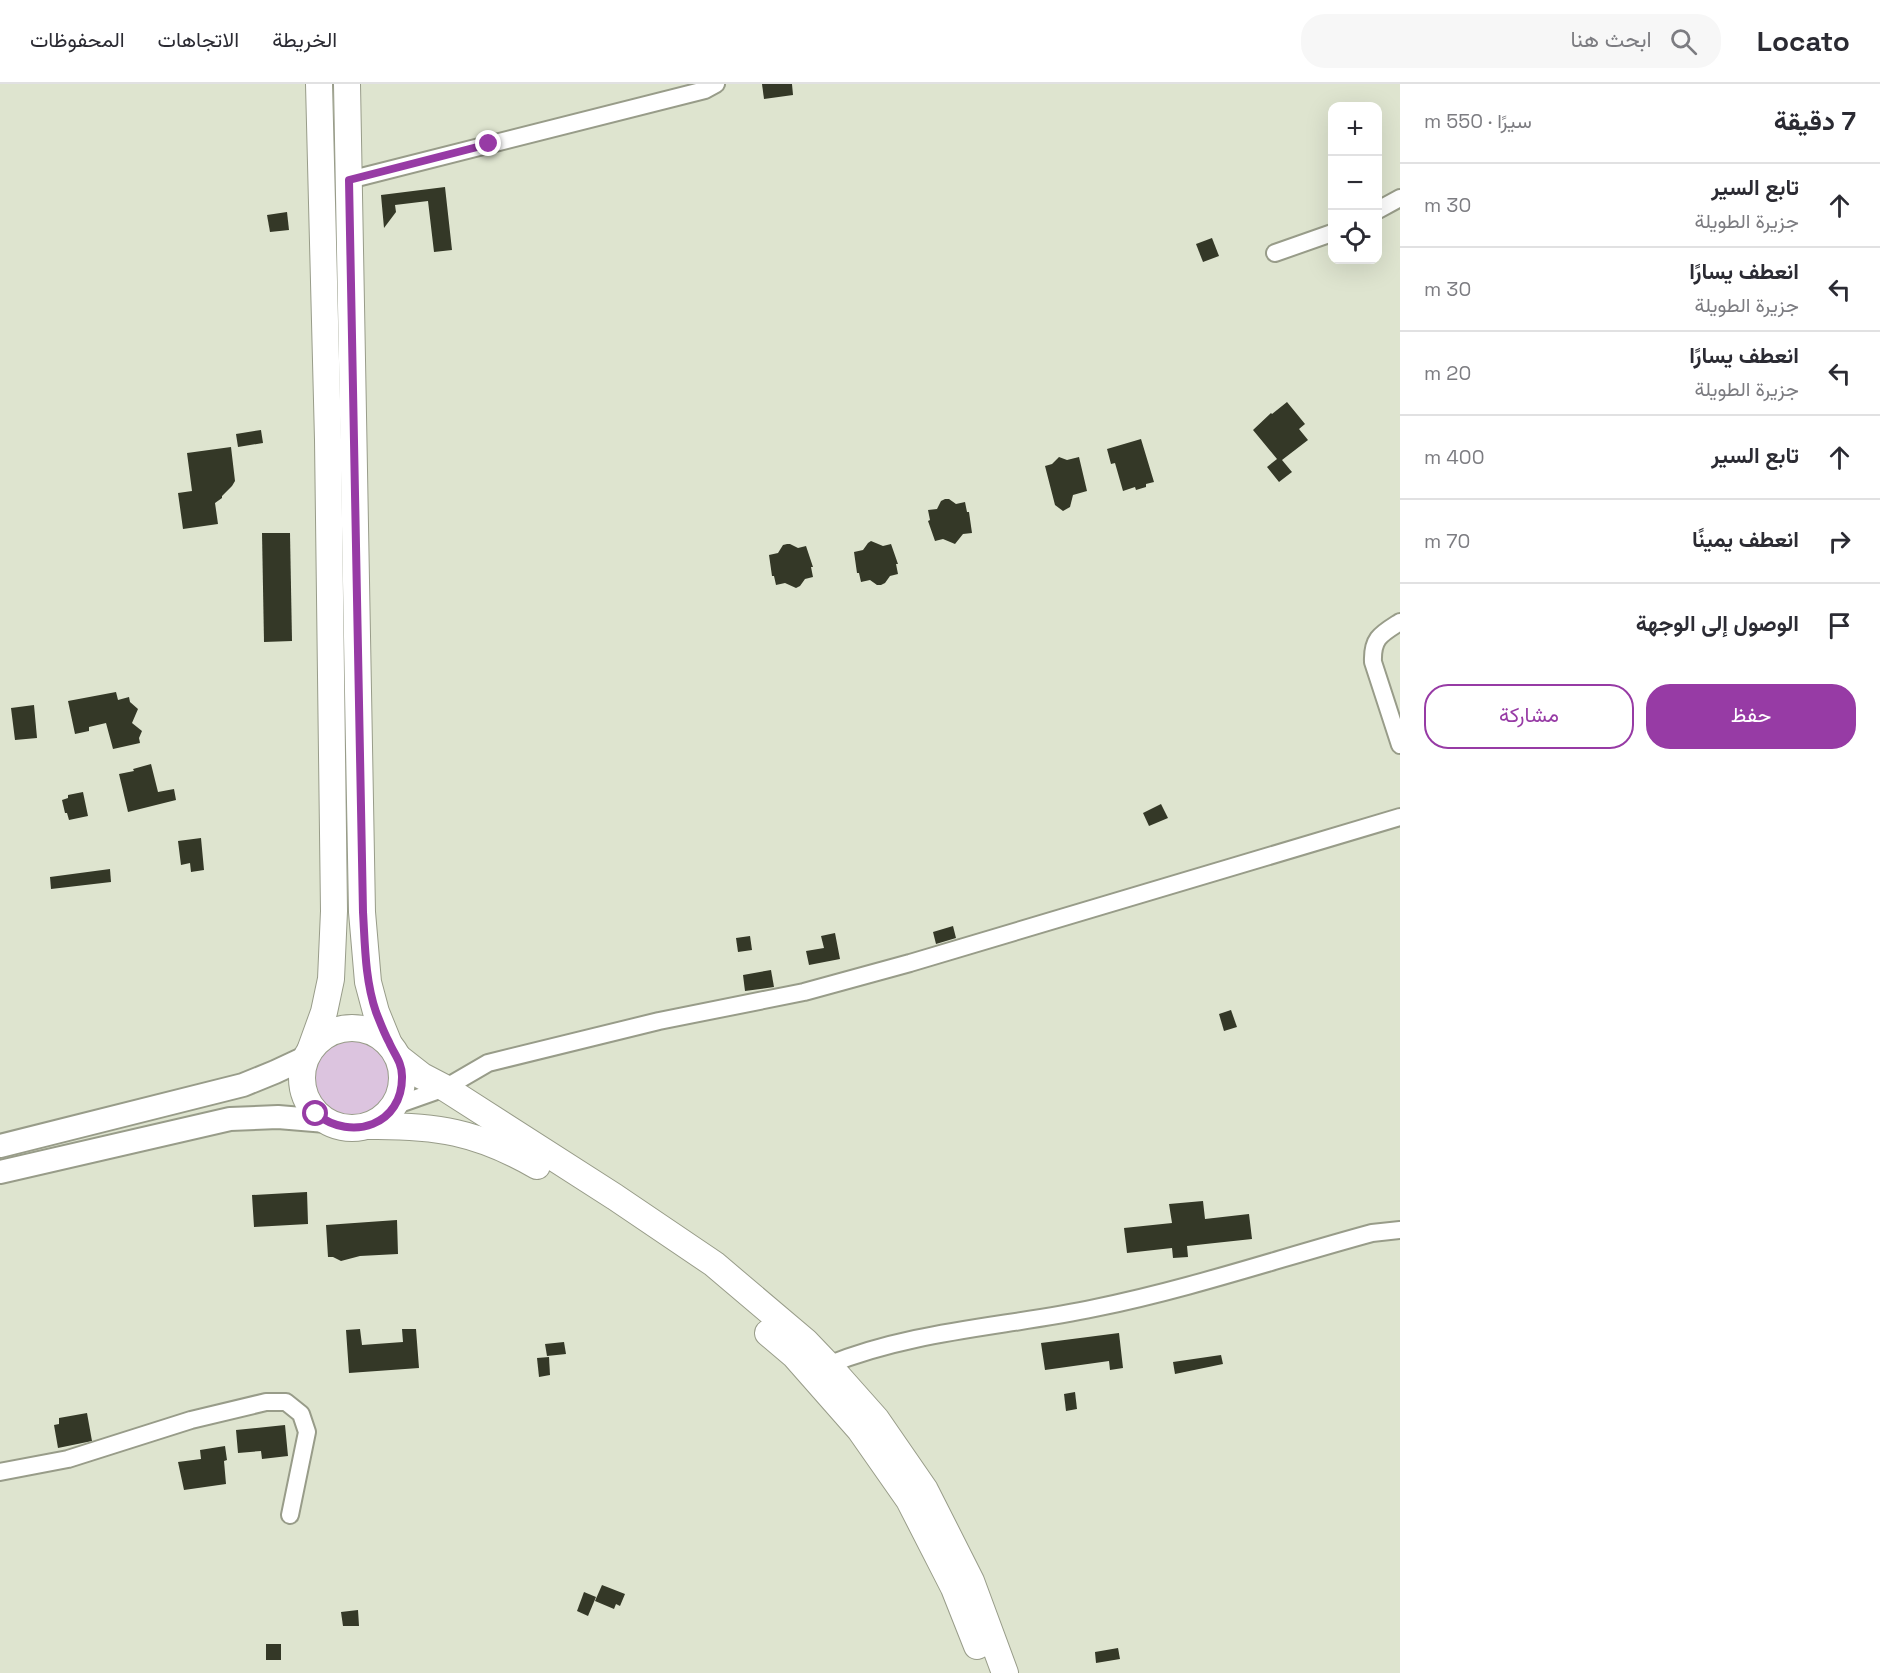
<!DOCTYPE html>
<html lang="ar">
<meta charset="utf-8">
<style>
body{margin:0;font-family:"Space Grotesk",Vazirmatn,sans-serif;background:#f7f7f7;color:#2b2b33;direction:rtl}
.controls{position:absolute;right:18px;top:18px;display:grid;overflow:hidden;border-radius:12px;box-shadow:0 6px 24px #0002}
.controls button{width:54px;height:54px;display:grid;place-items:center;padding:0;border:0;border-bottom:2px solid #e1e1e2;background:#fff;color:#2b2b33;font:30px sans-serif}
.stop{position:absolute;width:18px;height:18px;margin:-14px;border:4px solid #973ba5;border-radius:50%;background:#fff}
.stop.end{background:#973ba5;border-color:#fff;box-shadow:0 2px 6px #0008}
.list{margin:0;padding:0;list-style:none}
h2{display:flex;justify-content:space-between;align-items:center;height:78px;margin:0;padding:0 24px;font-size:26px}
h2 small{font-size:20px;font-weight:400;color:#7c7c81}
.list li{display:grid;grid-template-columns:39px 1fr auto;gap:18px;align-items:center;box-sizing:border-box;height:84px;padding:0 24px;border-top:2px solid #e1e1e2}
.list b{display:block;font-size:22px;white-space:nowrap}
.list p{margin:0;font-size:20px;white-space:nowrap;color:#7c7c81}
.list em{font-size:20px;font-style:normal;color:#7c7c81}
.actions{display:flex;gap:12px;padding:18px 24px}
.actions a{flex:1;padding:14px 0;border:2px solid #973ba5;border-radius:24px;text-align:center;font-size:21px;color:#973ba5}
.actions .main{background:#973ba5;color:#fff}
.icon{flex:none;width:33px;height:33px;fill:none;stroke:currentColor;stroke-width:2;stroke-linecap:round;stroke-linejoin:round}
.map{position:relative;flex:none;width:1400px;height:1589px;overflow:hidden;direction:ltr}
header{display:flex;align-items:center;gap:36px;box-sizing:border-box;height:84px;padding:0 30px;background:#fff;border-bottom:2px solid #e1e1e2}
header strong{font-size:28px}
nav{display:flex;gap:33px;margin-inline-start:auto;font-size:21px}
.search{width:420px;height:54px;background:#f7f7f7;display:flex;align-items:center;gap:15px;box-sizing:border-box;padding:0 21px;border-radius:24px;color:#7c7c81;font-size:22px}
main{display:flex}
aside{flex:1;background:#fff}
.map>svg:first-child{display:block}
.green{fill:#dcc4df}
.building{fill:#343827}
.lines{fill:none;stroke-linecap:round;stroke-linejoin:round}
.minor-casing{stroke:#989c89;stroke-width:20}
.secondary-casing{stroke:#989c89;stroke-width:26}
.primary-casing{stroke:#989c89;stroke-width:28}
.minor{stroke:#fff;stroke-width:16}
.secondary{stroke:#fff;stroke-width:22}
.primary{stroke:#fff;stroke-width:26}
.route{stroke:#973ba5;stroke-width:8}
</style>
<header>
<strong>Locato</strong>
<div class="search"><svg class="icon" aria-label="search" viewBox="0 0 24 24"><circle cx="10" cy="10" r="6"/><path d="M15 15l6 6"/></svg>ابحث هنا</div>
<nav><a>الخريطة</a><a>الاتجاهات</a><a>المحفوظات</a></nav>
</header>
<main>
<aside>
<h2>7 دقيقة<small>سيرًا · 550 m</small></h2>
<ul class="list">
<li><svg class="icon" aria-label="ahead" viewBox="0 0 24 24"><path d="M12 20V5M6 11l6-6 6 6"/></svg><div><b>تابع السير</b><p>جزيرة الطويلة</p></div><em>30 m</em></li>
<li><svg class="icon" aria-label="left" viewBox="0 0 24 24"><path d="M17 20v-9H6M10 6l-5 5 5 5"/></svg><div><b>انعطف يسارًا</b><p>جزيرة الطويلة</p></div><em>30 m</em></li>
<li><svg class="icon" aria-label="left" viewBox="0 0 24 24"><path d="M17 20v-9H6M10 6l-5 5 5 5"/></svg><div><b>انعطف يسارًا</b><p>جزيرة الطويلة</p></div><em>20 m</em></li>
<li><svg class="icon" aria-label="ahead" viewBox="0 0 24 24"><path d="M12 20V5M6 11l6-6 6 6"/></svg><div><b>تابع السير</b></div><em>400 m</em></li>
<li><svg class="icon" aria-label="right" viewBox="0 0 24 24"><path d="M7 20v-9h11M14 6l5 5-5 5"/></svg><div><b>انعطف يمينًا</b></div><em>70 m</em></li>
<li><svg class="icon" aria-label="arrive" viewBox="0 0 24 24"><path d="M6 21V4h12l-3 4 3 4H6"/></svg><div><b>الوصول إلى الوجهة</b></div></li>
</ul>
<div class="actions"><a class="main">حفظ</a><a>مشاركة</a></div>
</aside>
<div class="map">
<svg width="1400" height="1589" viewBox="0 0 1400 1589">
<rect width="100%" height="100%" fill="#dee4cf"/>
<!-- green -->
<circle class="green" cx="352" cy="996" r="40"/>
<!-- building -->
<g class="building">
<polygon points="762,0 792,0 793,11 764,15"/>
<polygon points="445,103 452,166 434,168 428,117 395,121 396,128 384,144 381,111"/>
<polygon points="287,128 289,146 270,148 267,131"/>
<polygon points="1212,154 1219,172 1203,178 1196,160"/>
<polygon points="1287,318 1305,340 1299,345 1308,356 1282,376 1292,388 1279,398 1267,383 1277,375 1253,346 1271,329 1272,330"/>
<polygon points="261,346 263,359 238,363 236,350"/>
<polygon points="1141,355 1154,398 1146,400 1146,403 1136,406 1135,403 1123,407 1115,379 1111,380 1107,365"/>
<polygon points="231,363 235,397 232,402 222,412 222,414 215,419 218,440 183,445 178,409 192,407 187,369"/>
<polygon points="1059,373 1067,376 1079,373 1087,407 1073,411 1070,423 1063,427 1055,421 1045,382 1052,380"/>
<polygon points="945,415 949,415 956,420 965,418 967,428 969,428 972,449 963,450 955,460 943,455 935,457 928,437 930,436 928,426 937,425 941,417"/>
<polygon points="262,449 290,449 292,557 264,558"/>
<polygon points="871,457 883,462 891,460 898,480 896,480 898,490 890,492 885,499 881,501 877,501 870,496 861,498 859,489 857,489 854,468 863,466 868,459"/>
<polygon points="787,460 790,460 798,464 806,462 813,483 811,483 813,493 805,495 800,502 796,504 785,499 776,501 774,492 772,492 769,471 778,469 783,461"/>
<polygon points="116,608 118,616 129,613 130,618 138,625 132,639 142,647 139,654 140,659 113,665 106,639 89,643 89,647 75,650 68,617"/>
<polygon points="34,621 37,654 15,656 11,624"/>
<polygon points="151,680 158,708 174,705 176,716 128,728 119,690 134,687 133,685"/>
<polygon points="83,708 88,732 69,736 67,729 65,729 62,716 68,714 68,711"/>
<polygon points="1161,720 1168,734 1149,742 1143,729"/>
<polygon points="201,754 204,786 191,788 190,779 181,781 178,757"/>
<polygon points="110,785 111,798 51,805 50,793"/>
<polygon points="953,842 956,854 936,860 933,848"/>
<polygon points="835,849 840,875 809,881 806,867 824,864 821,852"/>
<polygon points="750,852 752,866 738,868 736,854"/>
<polygon points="771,886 774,903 745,907 743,891"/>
<polygon points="1231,926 1237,943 1224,947 1219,930"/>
<polygon points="307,1108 308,1140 254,1143 252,1111"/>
<polygon points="1203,1117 1205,1135 1249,1130 1252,1155 1187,1162 1188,1173 1173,1174 1172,1164 1127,1169 1124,1144 1172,1139 1169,1120"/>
<polygon points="397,1136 398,1170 360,1172 341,1177 333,1173 328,1173 326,1141"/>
<polygon points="360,1245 362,1261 403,1258 402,1245 416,1245 419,1284 349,1289 346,1246"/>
<polygon points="1119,1249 1123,1284 1110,1286 1109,1277 1045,1286 1041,1259"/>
<polygon points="564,1258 566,1270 547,1272 545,1260"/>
<polygon points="1221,1271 1223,1280 1175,1290 1173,1278"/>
<polygon points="549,1273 550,1291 539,1293 537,1274"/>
<polygon points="1075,1308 1077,1325 1066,1327 1064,1310"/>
<polygon points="87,1329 92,1357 58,1364 54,1341 59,1340 59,1334"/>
<polygon points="285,1341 288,1372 262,1375 261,1367 238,1369 236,1346"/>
<polygon points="225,1362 227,1376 224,1377 226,1400 184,1406 178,1378 201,1375 200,1366"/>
<polygon points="602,1501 625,1510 620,1522 616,1520 614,1525 595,1517"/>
<polygon points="584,1508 596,1513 588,1532 577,1527"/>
<polygon points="358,1526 359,1542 343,1542 341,1528"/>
<rect x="266" y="1560" width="15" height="16"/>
<polygon points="1118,1564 1120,1575 1096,1579 1095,1568"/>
</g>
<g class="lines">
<defs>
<g id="minor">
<polyline points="349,96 705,6 716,0"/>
<polyline points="1378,126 1400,114"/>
<polyline points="1275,169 1332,149"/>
<path d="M1400 538C1381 550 1372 554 1373 578L1400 661"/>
<polyline points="394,1022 445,1004 488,979 659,937 804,908 910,879 1400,733"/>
<path d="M828 1281C914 1246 1006 1243 1095 1224 1189 1205 1280 1174 1372 1149L1400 1146"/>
<polyline points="0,1388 68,1375 191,1336 266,1318 286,1318 301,1330 307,1348 290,1431"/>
</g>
<g id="secondary">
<polyline points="0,1062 243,1001 275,988 305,974"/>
<polyline points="0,1088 230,1035 278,1033 326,1037"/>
</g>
<g id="primary">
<polyline points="347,0 362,828 368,898 376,928 389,960"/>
<circle cx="352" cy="994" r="50"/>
<polyline points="311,964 324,928 331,895 334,827 328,356 319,0"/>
<polyline points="399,974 422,992 445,1004 615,1113 714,1180 806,1258 828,1281 876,1335 925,1406 971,1497 1005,1589"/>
<path d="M368 1042C435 1041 478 1048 537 1082"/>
<polyline points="768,1249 794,1271 860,1346 909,1416 954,1504 977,1562"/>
</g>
</defs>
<!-- minor casing -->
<use href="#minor" class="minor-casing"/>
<!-- secondary casing -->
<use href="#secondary" class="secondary-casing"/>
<!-- primary casing -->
<use href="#primary" class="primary-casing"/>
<!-- minor -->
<use href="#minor" class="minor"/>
<!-- secondary -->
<use href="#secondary" class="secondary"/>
<!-- primary -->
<use href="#primary" class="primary"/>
</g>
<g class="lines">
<!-- route -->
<path class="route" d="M316 1030C352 1058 403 1041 402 992 402 978 394 970 389 958 384 949 380 938 376 928 365 896 365 861 363 828L349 96 489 60"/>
</g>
</svg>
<div class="controls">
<button>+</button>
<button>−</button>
<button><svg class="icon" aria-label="locate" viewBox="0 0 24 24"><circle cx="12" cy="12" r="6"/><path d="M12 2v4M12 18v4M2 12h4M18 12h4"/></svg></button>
</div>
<div class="stop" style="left:316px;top:1030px"></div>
<div class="stop end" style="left:489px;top:60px"></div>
</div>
</main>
